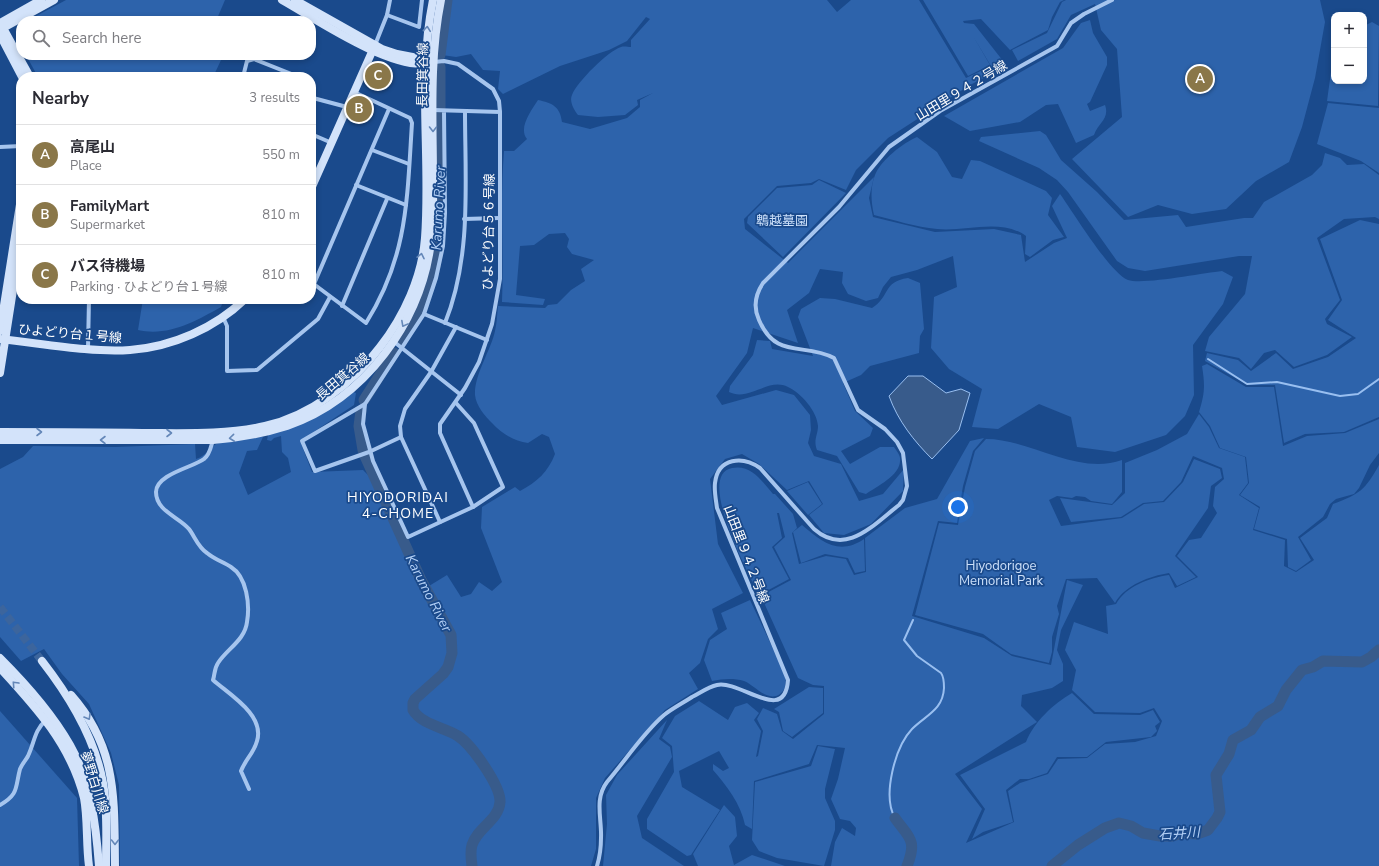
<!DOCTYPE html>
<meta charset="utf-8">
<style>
body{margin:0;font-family:"Nunito Sans","Noto Sans JP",sans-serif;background:#f2f2f3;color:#2b2b33}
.controls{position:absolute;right:12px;top:12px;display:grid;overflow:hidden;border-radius:8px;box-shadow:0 2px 6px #0003}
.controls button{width:36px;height:36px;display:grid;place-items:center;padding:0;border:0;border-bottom:1px solid #e1e1e2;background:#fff;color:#2b2b33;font:20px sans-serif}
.you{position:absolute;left:958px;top:507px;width:14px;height:14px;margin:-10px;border:3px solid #fff;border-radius:50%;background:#1a73e8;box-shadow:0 0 0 6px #1a73e833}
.badge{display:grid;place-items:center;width:26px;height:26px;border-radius:50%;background:#8a7749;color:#fff;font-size:13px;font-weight:700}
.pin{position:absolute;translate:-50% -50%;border:2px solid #fff;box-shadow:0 1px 4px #0006}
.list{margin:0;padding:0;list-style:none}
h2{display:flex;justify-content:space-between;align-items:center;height:52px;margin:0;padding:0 16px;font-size:17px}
h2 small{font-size:13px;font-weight:400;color:#7c7c81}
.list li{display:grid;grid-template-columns:26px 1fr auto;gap:12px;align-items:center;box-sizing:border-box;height:60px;padding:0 16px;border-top:1px solid #e1e1e2}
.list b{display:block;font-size:15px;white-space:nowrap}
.list p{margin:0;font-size:13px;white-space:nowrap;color:#7c7c81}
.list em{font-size:13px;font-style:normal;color:#7c7c81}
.icon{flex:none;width:22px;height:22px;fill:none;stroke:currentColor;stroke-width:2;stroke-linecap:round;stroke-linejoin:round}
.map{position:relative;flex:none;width:1379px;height:866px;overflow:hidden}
.search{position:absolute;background:#fff;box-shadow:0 2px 6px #0003;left:16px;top:16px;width:300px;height:44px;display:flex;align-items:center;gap:10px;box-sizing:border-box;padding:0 14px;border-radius:16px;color:#7c7c81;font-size:15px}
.panel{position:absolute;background:#fff;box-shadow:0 2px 6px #0003;left:16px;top:72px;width:300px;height:232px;border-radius:16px}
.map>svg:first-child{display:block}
.green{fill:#2d63ab}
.water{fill:#385b8b;stroke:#99bff0}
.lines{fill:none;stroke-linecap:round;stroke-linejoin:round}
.stream{stroke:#99bff0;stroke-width:2}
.river{stroke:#385b8b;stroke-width:11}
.secondary-tunnel{stroke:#3c659d;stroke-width:8;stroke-dasharray:8 4;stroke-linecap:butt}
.street{stroke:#a6c5ee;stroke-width:4}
.secondary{stroke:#d3e3fa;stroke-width:8}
.oneway{stroke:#6487b8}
.labels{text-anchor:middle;stroke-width:3.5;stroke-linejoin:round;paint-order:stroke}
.street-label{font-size:13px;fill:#fff;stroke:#1a4a8c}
.park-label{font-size:13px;fill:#cce0fa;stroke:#1a4a8c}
.water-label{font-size:14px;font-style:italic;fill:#b2cff5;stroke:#1a4a8c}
.neighbourhood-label{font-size:14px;letter-spacing:1px;fill:#fff;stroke:#1a4a8c}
</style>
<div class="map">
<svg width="1379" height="866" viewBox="0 0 1379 866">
<rect width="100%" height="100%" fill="#1a4a8c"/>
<!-- green -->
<g class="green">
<polygon points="66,0 225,0 216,21 27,21"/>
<path d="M447 0H827L837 12 851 0H919L966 78 991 66 973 36 990 65 968 76 923 0H1064L1060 2 1052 17 1048 30 1010 50 981 19 963 21 964 23 974 24 1007 66 970 85 888 138 856 170 846 190 819 179 811 183 777 186 744 219 745 229 788 263 874 177 869 198 873 217 935 232 994 229 1021 235 1025 262 1054 243 1067 238 1052 206 1060 194C1073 212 1110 273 1128 280 1143 285 1203 273 1222 271L1233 277 1223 304 1193 345 1194 395 1185 416 1166 435 1115 452 1077 447 1071 417 1039 404 998 429 972 427 982 389 949 369 931 348 934 297 957 287 953 256 917 270 891 277 883 287 878 298 866 301 848 294 842 283 843 272 820 269 809 293 787 310 798 343 753 328 747 353 716 396 722 405 776 390 794 395 810 415 811 430 808 443 814 456 841 464 859 501 883 494 904 469 903 491 871 524 844 535 824 533 809 515 823 504 809 481 787 490 759 464 742 454 725 459 710 479 718 544 743 593 712 609 718 629 708 639 700 663 689 673 698 689 665 710 605 778 596 798V849L591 866H120L119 785 111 753 89 704 62 674 44 649 21 661 0 637V469L23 457 33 446 115 447 195 444 196 459C206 456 208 449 216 444 220 442 257 437 263 437L257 450 247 451 239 473 248 495 291 472 288 458 282 452 281 436 274 438 271 441 267 440 268 435 350 391 356 393 354 405 300 441 312 472 363 470 369 476 378 489 429 586 447 575 461 597 471 594 479 582 492 591 502 582 481 528 482 507 515 487 520 491C537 482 548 472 555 454L549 437 542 434 528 443C514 441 502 434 492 423 485 416 476 406 475 395 474 375 491 350 495 331 497 323 497 314 498 306L545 308 548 305 557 304 571 290 585 281 581 269 594 260 572 254 567 247 569 239 565 233 549 234 534 245 520 246 516 295 545 299 543 305 502 302C504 252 500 201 504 151H514L527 139C518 128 531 111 538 100 552 103 560 106 562 122L590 129 627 118 640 107V100L653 93 637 100 638 105 625 115 598 117 578 115C574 110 569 101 572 95 577 82 608 51 621 47 624 46 628 47 631 47V40L650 19 646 17 627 41 609 50 560 66 503 94 498 89 500 71 483 70 471 54 456 57 442 55 441 24Z"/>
<polygon points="1066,0 1320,0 1325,22 1315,78 1302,127 1289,162 1256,181 1226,209 1192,214 1158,205 1128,217 1072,159 1122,117 1117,49 1101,30 1095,4 1071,15 1057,39 1018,61 1012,50 1047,33 1062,2"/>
<path d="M1090 20 1093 33 1107 57V65L1090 102 1087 104 1090 111 1105 105C1110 119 1098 123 1094 135L1076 143 1058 104 1046 105 1020 122 970 131 944 116 1063 48 1081 23Z"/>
<polygon points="1372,22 1379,26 1378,106 1327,101 1334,50 1334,81 1364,81 1364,26"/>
<polygon points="26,55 216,55 222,58 213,77 38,77"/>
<polygon points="1328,103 1379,108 1379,173 1361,161 1317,144"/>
<polygon points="1040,131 1046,135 1061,160 1097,192 1124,220 1178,215 1186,227 1244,218 1253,218 1264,202 1312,175 1322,165 1325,153 1340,158 1347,165 1364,164 1379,175 1379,219 1375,217 1344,219 1317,238 1340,300 1325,319 1327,324 1352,337 1327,355 1294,367 1275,350 1264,353 1251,369 1239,358 1205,351 1209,337 1245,294 1252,256 1239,256 1145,271 1128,268 1117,261 1068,192 1057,180 1039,168 979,141 981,137"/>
<path d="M917 137 937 152 952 177 962 179 971 160 980 161 1046 191 1052 198 1048 215 1064 237 1053 240 1030 257 1025 254 1026 236C1001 218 965 232 937 229 916 227 894 220 874 215 871 202 870 187 875 175 881 160 903 143 917 137Z"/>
<polygon points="819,180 846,193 783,257 747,223 748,217 777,188 812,185"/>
<polygon points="1360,220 1379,224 1379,417 1344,432 1305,434 1284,443 1275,385 1248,385 1205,361 1207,353 1238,360 1251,371 1276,353 1293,369 1328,357 1356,338 1328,320 1342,300 1320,239"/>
<path d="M908 278 920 283 924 329 920 336 919 353 870 366 861 375 843 383 855 411 873 428 870 436 841 451 850 464 880 447H894C896 450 900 455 900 458 902 475 877 486 866 494L859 492 837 456 817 450C813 440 818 435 818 426 817 411 801 393 788 387 768 377 749 402 729 392L730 386 753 355 757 340 770 341 772 349 813 356 798 317 801 309 820 298 835 299 872 308C891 296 882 282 908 278Z"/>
<path d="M143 299H215L222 304 221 307C196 321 168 337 138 330Z"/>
<path d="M1207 364 1246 387H1274L1283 446 1307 436 1345 433 1379 419V453L1370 465 1359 488 1354 494 1336 499 1330 504 1323 517 1298 537 1311 560 1296 571 1288 567 1287 539 1254 529 1260 507 1240 495 1249 483 1246 457 1220 448 1210 426 1199 412C1205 393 1205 385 1202 366Z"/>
<path d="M1199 414 1209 427 1219 448 1245 457 1248 483 1239 495 1259 508 1253 530 1285 540 1284 566 1296 572 1314 560 1300 538 1327 518 1333 504C1360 494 1365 490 1379 465V866H831L835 842 842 828 855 836 856 828 850 821 840 819 831 799 838 779 845 748 817 745 809 764 754 781 752 829 745 825C741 804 726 785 713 770V764L723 771 729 768 719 751 679 771 682 787 720 810 691 855 687 856 647 829V819L674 772 672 746 662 738 675 716 699 701 728 720 735 707 747 703 759 713 754 720 761 731 756 757 758 756 763 731 757 719 763 708 777 714 782 731 793 739 824 714V686L813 685 798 678 761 596 791 580 774 547 785 537 779 513H777L782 538 772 547 789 579 759 595C750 576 695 475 732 468 751 464 762 481 773 494H775L793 514 797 528 792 533 799 564 826 556 846 559 854 575 866 572 865 538 905 508 937 499 970 441 984 438 973 451 963 486 957 523 938 521 912 616 984 638 1012 656 1051 665 1067 580 1083 585 1061 630 1057 650 1063 664V681L1052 688 1022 695 1021 706 1037 722 955 774 982 809 966 843 1014 822 1008 791 1020 783 1048 774 1058 759 1087 758 1105 744 1135 742 1156 736 1162 721 1154 708 1140 713 1095 712 1072 690 1076 670 1065 650 1074 622 1108 634 1106 606 1116 604C1126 586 1149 578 1169 575L1175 588 1198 577 1177 556 1189 540 1201 538 1217 513 1213 506 1215 487 1224 479 1222 468 1193 456 1181 482 1163 501 1143 503 1121 517 1071 522 1060 498 1112 505 1125 493V463L1157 450 1187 434Z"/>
<path d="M986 439C1030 439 1078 476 1122 460V492L1112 504 1091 501 1085 497 1076 496 1072 498 1057 496 1049 500 1061 526 1122 518 1144 504 1164 502 1183 482 1194 459 1220 469 1222 478 1211 486 1208 508 1175 556 1196 577 1177 586 1169 573C1150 576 1125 585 1115 603L1097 578 1066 579 1057 606 1059 614 1052 637V652L1049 663 1011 654 983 634 915 615 939 523 958 525 965 487 975 451Z"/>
<polygon points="808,482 822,504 808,515 787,491"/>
<path d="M802 525C822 542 839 556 864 539L865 571 855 573 848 558 825 554 801 563 793 532Z"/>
<path d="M750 600 785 674C786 681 787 689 780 694 767 703 755 685 744 681 733 678 723 679 712 681L704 660 710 640 727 629 721 613Z"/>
<polygon points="809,687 823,688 823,713 792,737 783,731 779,712 774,709"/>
<path d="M1072 693 1094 714 1140 715 1153 710 1160 722 1155 726 1157 731 1151 737 1106 742 1087 757H1057L1047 773 1029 779H1020L1006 790 1013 822 983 832 972 839 985 809 960 775 1026 742C1034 722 1053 704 1072 693Z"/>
<polygon points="0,711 77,798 79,866 0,866"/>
<polygon points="667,720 659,739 670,747 672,757 637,816 642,838 684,866 603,866 607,824 606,795 617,775"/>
<polygon points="818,746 835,749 825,789 825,798 835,821 835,830 824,866 777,858 759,851 752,840 755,782 811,766"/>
<polygon points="724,805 735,817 737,836 729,846 734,865 752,855 785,866 698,866 693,854"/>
</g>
<!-- water -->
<path class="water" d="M908 376H923L946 393 961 389 970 393 959 430 932 459C914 441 898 421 889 396Z"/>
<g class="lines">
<!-- stream -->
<g class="stream">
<polyline points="1208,359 1247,384 1277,382 1340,396 1358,394 1379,379"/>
<path d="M895 818C882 796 895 747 912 729 926 715 943 710 944 688 944 683 944 677 941 673L917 656 904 640 913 620"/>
</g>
<!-- river -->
<g class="river">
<polyline points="440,55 447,0"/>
<polyline points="440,109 440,67"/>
<path d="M402 341C415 320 428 296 434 271 445 224 440 164 440 115"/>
<polyline points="364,400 394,353"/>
<polyline points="361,411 359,426 363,450"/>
<path d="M365 456 421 580 451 635 452 653 448 667 443 674 415 699 413 703V710C422 725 444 727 458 736 471 744 501 786 500 802 499 820 477 828 472 845 470 852 471 859 472 866"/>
<path d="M895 818C908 837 918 839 907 866"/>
<polyline points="1052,866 1078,845 1105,828 1119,823 1131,826 1143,833 1160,836 1172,836 1183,833 1197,834 1208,830 1217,818 1220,812 1216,775 1229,754 1233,740 1251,730 1260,717 1278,706 1286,690 1302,670 1313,667 1323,661 1362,662 1371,657 1379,650"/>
</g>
<!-- secondary-tunnel -->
<polyline class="secondary-tunnel" points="0,607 42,661"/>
<!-- street -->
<g class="street">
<polyline points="387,15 419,27 422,0"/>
<polyline points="375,45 387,15 390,0"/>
<polyline points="434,62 444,61 458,64 493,89 499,101 500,112"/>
<polyline points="243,77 247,61 254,59 299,77"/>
<polyline points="311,94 313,98 347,107"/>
<polyline points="433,110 500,112 500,279 492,324 479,362 465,388 440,424 440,433 473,507 408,537 373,461 363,424 365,404 424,314 436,278 443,246 445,213 444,111"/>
<polyline points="311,134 332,143"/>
<polyline points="0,147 21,146"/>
<polyline points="372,150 409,164"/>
<polyline points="356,185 406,205"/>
<polyline points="464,219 499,218"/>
<path d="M311 282 366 323C408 256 407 199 412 123L410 118 354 92"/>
<polyline points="314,284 389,109"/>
<polyline points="342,306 387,199"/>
<polyline points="424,314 487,340"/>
<polyline points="223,317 227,326 227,371 257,370 318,319 330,297"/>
<path d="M445 323C472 256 465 182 465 111"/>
<polyline points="393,341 461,395"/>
<polyline points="88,348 89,299"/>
<polyline points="456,403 474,423 503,487 473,507"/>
<polyline points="365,404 302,441 315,471 369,452 401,437"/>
<path d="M213 440C211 446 210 455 204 459 194 467 156 474 156 492 156 511 179 517 189 529 195 537 198 547 207 553 214 559 223 562 231 567 247 577 250 605 247 622 245 640 227 649 218 663 214 669 215 674 213 680 230 695 265 715 257 741 254 753 245 760 241 771L249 789"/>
<polyline points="440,522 401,437 400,426 405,409 431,372 456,327"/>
<path d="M0 805C19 794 15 788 20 769 22 764 26 760 28 756 35 741 34 731 46 720"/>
<path d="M597 866C600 856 601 848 601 838 602 819 594 799 607 782 625 761 643 733 664 715 673 708 683 703 692 697 700 693 708 687 717 685 741 680 785 725 788 680L717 508C716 500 714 491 715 483 718 457 743 456 760 468L814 529C846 557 873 525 899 505L903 500 907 486 903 453 897 442 885 429 858 410 834 358C804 342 776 360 759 320 753 307 755 295 763 283L839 207 889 147 940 111 1057 46 1071 23 1084 14 1112 0"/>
</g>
<!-- secondary -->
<g class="secondary">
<path d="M282 0C316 19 392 71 429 63"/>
<polyline points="295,0 382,49 397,54 428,60"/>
<polyline points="0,23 41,0"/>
<polyline points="0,35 22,77"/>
<polyline points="30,77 3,28 54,0"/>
<polyline points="311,189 375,45"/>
<polyline points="0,331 21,198"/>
<path d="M0 339C40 343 91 353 130 350 172 347 215 328 245 299"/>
<polyline points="0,373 21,239"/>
<path d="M0 432C47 432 95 432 142 433 183 433 225 435 265 426 310 416 353 383 380 347 404 316 422 277 425 238 431 159 417 78 433 0"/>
<path d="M0 440H213C238 438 262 434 287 426 365 399 421 322 431 242 434 222 433 201 433 181 433 121 429 59 441 0"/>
<path d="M0 658C26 684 52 713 70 745 91 782 96 825 99 866"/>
<path d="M42 661C70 697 95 738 103 783 108 811 106 839 106 866"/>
<path d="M0 668C36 707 71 745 84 798 88 819 86 845 89 866"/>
<path d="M71 695C118 748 114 800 115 866"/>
</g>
</g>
<!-- one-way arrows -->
<defs><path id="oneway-chevron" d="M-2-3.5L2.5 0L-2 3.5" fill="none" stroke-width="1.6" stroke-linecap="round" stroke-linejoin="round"/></defs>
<g class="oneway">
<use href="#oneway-chevron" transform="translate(427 29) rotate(-84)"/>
<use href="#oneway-chevron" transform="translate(433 129) rotate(90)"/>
<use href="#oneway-chevron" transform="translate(421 256) rotate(-78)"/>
<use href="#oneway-chevron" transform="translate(404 324) rotate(118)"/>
<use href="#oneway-chevron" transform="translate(39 432)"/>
<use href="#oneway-chevron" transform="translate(169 433)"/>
<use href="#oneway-chevron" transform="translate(232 438) rotate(174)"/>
<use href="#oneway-chevron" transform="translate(103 440) rotate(-180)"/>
<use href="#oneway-chevron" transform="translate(15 684) rotate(-133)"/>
<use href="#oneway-chevron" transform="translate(88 717) rotate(60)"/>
<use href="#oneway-chevron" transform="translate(115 842) rotate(90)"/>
</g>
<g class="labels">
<!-- street labels -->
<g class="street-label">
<text transform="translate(422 75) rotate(-89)" y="5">長田箕谷線</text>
<text transform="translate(961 90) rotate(-31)" y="5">山田里９４２号線</text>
<text transform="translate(488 232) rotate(-89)" y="5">ひよどり台５６号線</text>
<text transform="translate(70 333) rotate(5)" y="5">ひよどり台１号線</text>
<text transform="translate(342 376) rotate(-40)" y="5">長田箕谷線</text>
<text transform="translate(747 554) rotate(69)" y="5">山田里９４２号線</text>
<text transform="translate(95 782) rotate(73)" y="5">夢野白川線</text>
</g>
<!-- park labels -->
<g class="park-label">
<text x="782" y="225">鵯越墓園</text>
<text x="1001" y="570">Hiyodorigoe<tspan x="1001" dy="15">Memorial Park</tspan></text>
</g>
<!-- water labels -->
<g class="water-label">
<text transform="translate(438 208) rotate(-87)" y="5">Karumo River</text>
<text transform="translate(429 593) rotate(63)" y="5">Karumo River</text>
<text transform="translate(1179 833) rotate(-4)" y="5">石井川</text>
</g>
<!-- neighbourhood labels -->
<g class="neighbourhood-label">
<text x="398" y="502">HIYODORIDAI<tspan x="398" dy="16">4-CHOME</tspan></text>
</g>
</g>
</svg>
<div class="controls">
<button>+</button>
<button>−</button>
</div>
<div class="you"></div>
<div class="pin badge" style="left:1200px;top:79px">A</div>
<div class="pin badge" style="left:359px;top:109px">B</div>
<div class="pin badge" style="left:378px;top:76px">C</div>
<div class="search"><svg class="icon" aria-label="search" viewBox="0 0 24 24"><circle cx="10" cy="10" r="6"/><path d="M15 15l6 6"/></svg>Search here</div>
<section class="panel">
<h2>Nearby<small>3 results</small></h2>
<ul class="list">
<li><span class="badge">A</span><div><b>高尾山</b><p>Place</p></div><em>550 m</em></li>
<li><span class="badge">B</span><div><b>FamilyMart</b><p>Supermarket</p></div><em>810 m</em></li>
<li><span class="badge">C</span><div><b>バス待機場</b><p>Parking · ひよどり台１号線</p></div><em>810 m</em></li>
</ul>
</section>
</div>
